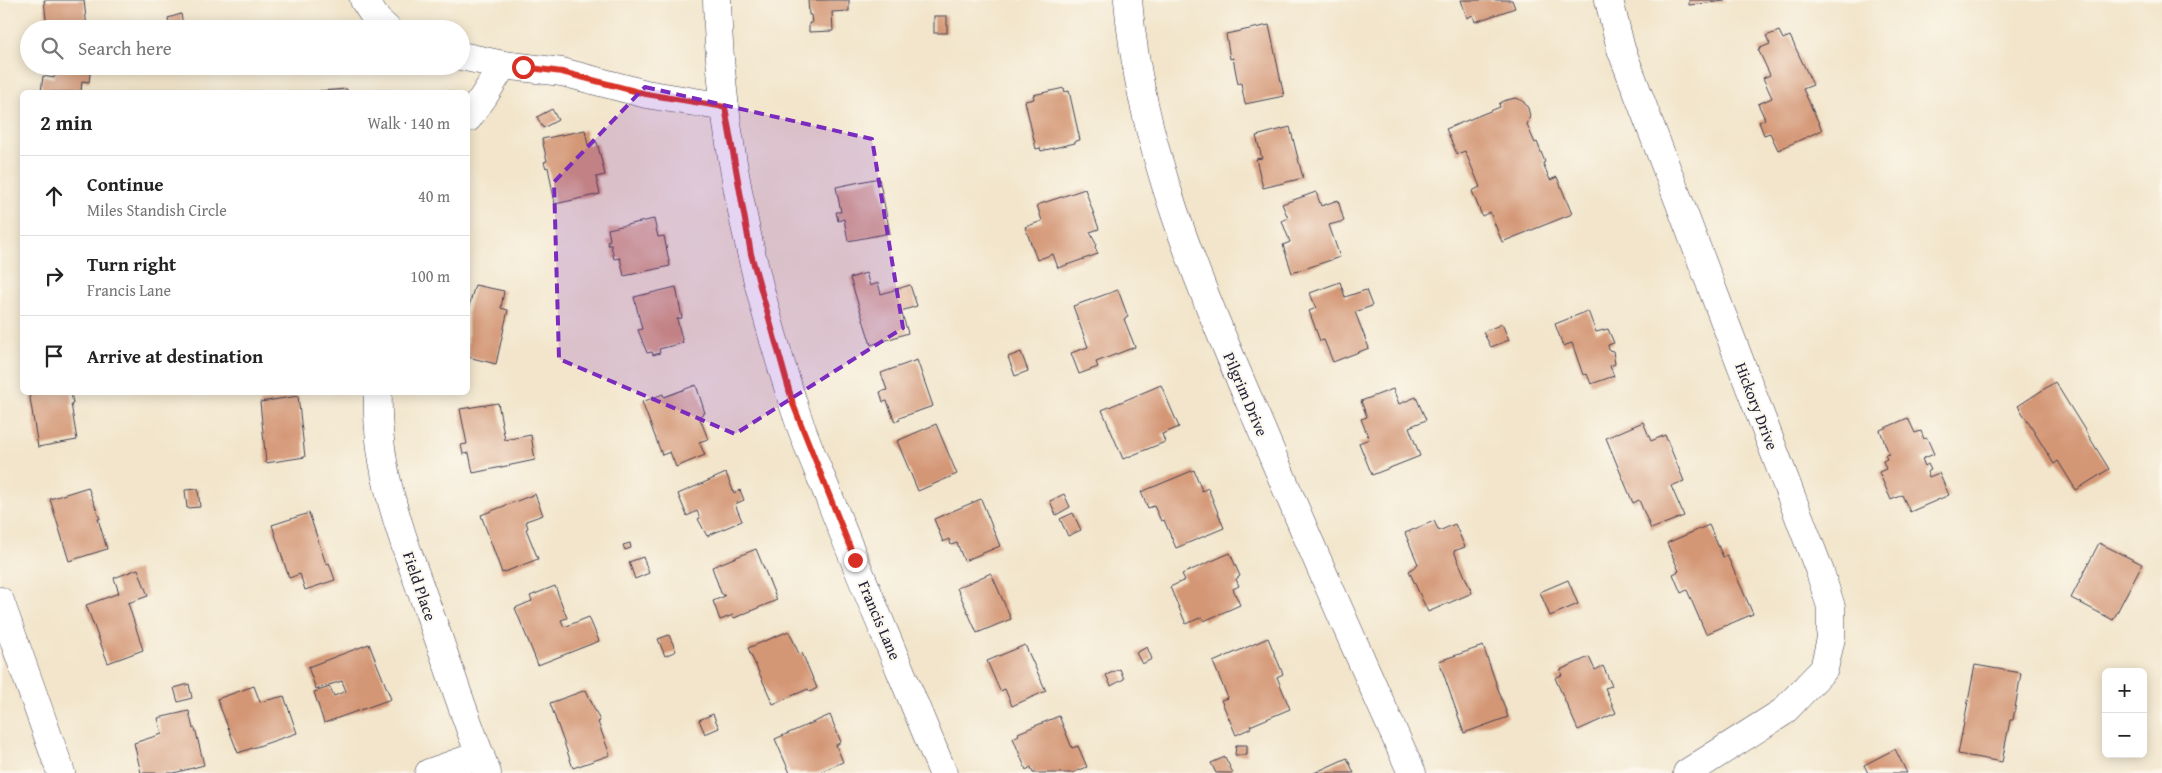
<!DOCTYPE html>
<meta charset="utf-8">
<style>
body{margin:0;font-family:"Gentium Book Plus",serif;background:#f2f2f2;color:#222}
.controls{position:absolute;right:15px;bottom:15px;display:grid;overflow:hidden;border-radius:8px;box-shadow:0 2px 12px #0003}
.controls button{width:45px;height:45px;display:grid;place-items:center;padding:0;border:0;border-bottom:1px solid #e0e0e0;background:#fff;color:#222;font:25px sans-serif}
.stop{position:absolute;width:15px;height:15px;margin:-11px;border:4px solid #d93025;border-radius:50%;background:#fff}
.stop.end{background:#d93025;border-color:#fff;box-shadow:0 1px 5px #0008}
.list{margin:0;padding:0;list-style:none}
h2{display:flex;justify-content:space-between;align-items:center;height:65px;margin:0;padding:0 20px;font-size:21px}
h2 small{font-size:16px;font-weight:400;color:#767676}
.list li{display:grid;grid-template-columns:32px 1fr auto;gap:15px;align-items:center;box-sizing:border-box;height:80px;padding:0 20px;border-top:1px solid #e0e0e0}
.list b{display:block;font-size:19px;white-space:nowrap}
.list p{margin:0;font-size:16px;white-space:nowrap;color:#767676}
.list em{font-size:16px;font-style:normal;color:#767676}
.icon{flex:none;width:28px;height:28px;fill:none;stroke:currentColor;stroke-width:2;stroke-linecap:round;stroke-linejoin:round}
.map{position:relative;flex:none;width:2162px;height:773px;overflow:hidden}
.search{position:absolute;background:#fff;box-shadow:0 2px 12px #0003;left:20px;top:20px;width:450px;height:55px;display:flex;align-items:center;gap:12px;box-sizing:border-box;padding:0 18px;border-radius:28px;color:#767676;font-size:19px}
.panel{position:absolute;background:#fff;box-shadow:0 2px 12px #0003;left:20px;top:90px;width:450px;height:305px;border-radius:8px}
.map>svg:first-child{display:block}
.building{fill:#d49776}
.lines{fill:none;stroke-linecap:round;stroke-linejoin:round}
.street-casing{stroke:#413f51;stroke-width:29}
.street{stroke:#fff;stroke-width:28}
.route{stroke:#d93025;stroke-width:6}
.marked{fill:#7b2cbf;fill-opacity:0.2;stroke:#7b2cbf;stroke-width:4;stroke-dasharray:10 6;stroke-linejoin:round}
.labels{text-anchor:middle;stroke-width:4;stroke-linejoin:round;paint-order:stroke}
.street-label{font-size:16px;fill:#22223b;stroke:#fbf7ec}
</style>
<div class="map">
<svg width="2162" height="773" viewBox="0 0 2162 773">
<rect width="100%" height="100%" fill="#fbf7ec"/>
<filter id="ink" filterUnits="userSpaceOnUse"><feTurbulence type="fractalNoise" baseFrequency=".02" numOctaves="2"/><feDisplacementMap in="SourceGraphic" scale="10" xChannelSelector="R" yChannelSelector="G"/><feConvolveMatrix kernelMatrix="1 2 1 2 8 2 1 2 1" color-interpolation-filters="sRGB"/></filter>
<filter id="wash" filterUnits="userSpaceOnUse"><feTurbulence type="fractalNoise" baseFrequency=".0096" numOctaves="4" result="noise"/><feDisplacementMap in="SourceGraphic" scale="20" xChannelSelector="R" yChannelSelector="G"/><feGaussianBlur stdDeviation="1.12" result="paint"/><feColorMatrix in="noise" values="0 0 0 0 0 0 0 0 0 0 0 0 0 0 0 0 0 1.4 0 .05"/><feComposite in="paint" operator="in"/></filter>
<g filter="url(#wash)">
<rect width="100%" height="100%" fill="#f2e5cb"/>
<g id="blocks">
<!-- building -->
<g class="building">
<polygon points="44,0 84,0 87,28 47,29"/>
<polygon points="808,0 849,0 849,11 832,12 833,31 809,32 809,23 812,23 811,15 809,15"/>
<polygon points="1461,0 1512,0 1515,8 1475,22 1473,15 1467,18"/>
<polygon points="1689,0 1725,0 1725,1 1689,5"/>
<polygon points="181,14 184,29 170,29 168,18"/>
<rect x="934" y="16" width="13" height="17"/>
<polygon points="1269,25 1284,96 1245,104 1241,83 1238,84 1233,58 1230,59 1226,34"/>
<polygon points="1779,31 1783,39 1790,36 1813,85 1803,89 1822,130 1778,150 1770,133 1764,135 1759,122 1765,119 1758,104 1772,98 1763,78 1770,75 1758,49 1770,44 1766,36"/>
<polygon points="55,66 91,66 89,82 82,81 81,92 41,92 43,76 54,78"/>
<polygon points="1064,88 1065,92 1069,91 1080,140 1075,141 1075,143 1041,151 1040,148 1036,149 1025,101 1034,99 1033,95"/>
<polygon points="347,89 347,92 319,92 319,91"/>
<polygon points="1515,98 1523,101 1528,108 1530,116 1527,125 1535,143 1537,142 1545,162 1543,163 1550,180 1557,177 1572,214 1502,242 1490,212 1482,216 1472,191 1480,187 1465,151 1457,154 1446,129 1500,107 1499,104 1503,101"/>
<polygon points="552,109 558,120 543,128 537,117"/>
<polygon points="1290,127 1303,178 1263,188 1256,159 1262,158 1256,136"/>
<polygon points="585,130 588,145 597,142 605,175 596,177 600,194 555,204 548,167 546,168 544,162 547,161 542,139"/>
<polygon points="879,178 890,233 848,241 844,219 838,221 836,212 841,212 836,187"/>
<polygon points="1085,189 1099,229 1090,232 1096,244 1095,247 1098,254 1058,268 1053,254 1037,260 1025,227 1042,221 1037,205"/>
<polygon points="1316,192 1321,206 1338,200 1344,221 1329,225 1340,257 1292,273 1283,245 1290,242 1282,221 1288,218 1282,204"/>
<polygon points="654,219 658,237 664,236 670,266 624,276 620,258 614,259 611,245 608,245 607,241 610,240 608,229"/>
<polygon points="866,273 870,286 878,283 881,294 910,285 917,306 901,311 908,333 871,345 850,278"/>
<polygon points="1340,282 1345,297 1366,290 1372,306 1355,312 1369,348 1333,362 1324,340 1320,341 1309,311 1316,308 1310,293"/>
<polygon points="475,285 504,291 501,308 508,310 496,364 468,357 468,309"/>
<polygon points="676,287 682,318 677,319 683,343 659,349 660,353 653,355 652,352 647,353 638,330 642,329 634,297"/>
<polygon points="1118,290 1128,317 1124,319 1135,347 1096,362 1098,367 1079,374 1071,353 1088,347 1073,306"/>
<polygon points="1588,311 1596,332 1608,329 1614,343 1608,345 1609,350 1613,351 1615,364 1610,366 1614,376 1591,384 1587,374 1583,375 1572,343 1563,346 1555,324"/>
<polygon points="1502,324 1509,340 1491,347 1483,332"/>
<polygon points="1021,352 1028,371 1015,376 1008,357"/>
<polygon points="917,360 933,406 899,418 900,420 895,422 887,401 883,402 880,392 887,390 881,373"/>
<polygon points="2055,382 2109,469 2076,490 2058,461 2054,464 2018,406"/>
<polygon points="696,385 705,413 699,416 708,439 699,442 705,455 676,467 670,452 662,455 642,402 663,394 664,397"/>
<polygon points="1161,385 1179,427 1162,434 1165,442 1123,459 1102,410"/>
<polygon points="1393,389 1399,404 1416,397 1426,420 1409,427 1420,456 1372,475 1359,443 1369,439 1361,419 1367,417 1361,401"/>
<polygon points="29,392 71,392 73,404 71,404 77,440 38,447"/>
<polygon points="298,396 305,457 266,463 260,402"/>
<polygon points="498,403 505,440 531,435 535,460 473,473 469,453 463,454 461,445 467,444 460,409"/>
<polygon points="1908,418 1915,433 1921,431 1924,439 1927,438 1934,454 1922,459 1925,466 1928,464 1931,470 1927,472 1929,477 1939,473 1949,495 1910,512 1902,495 1891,500 1879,472 1886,469 1883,461 1887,459 1885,455 1889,454 1880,430"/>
<polygon points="1643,422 1651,441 1665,435 1684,481 1671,486 1684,516 1651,529 1639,500 1633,503 1606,438"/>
<polygon points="936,424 957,474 918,491 897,441"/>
<polygon points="1194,470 1202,491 1208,488 1224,528 1176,548 1164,520 1161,521 1154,506 1148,508 1141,492"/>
<polygon points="726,473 734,493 740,490 744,500 735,504 742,521 707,536 698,519 700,518 697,511 687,516 678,494"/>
<polygon points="88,487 100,519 98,519 107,549 69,561 50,499"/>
<polygon points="198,489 200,507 187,508 185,490"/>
<polygon points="535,494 543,515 526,521 528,528 526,529 538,559 502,573 481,515"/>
<polygon points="1064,494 1070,507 1056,515 1050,501"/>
<polygon points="981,499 1000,546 964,561 957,543 951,545 949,539 943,542 934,519"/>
<polygon points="309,513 326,564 329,563 335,580 305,590 300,574 289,578 272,525"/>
<polygon points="1073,513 1081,530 1068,536 1060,519"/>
<polygon points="1434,521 1439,531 1455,524 1465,547 1454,551 1472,593 1428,612 1409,571 1418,564 1405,533"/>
<polygon points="1709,525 1723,557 1727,555 1753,614 1706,634 1687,590 1681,593 1673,574 1679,571 1667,543"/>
<polygon points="630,543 631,548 625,550 623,545"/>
<polygon points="2099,543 2142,564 2113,620 2071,598"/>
<polygon points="756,549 777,600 734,618 733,615 720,620 713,601 725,596 721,593 712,567"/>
<polygon points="1230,553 1240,576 1236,579 1239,586 1233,589 1240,605 1204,621 1202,617 1186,624 1170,587 1185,580 1182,574"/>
<polygon points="643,557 649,573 635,579 629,562"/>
<polygon points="138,569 148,596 128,603 143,650 108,663 86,605 119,593 114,578"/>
<polygon points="991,573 1011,619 977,633 957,588"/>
<polygon points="1568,580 1578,604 1550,616 1540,592"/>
<polygon points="555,586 567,618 561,620 564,627 589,617 599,641 538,665 515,608 532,601 530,596"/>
<polygon points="789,631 799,654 802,653 817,688 810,692 808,689 773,704 748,648"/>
<polygon points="669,635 676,651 665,656 658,639"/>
<polygon points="1268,638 1283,674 1277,677 1290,709 1250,726 1251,728 1236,735 1221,700 1228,698 1213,662"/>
<polygon points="369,644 391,699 324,723 314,692 330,687 334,696 346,691 342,681 316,689 308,667"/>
<polygon points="1025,645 1046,691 1012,706 1005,689 1000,691 987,661"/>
<polygon points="1483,646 1508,717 1464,733 1439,661"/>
<polygon points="1147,647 1152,659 1142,664 1136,653"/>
<polygon points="1589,657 1595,670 1603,666 1612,686 1605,688 1616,713 1578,730 1555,678 1562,675 1560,670"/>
<polygon points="1975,665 2021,673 2013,720 2010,720 2002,762 1958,754"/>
<polygon points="1120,669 1124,679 1111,686 1106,675"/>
<polygon points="189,684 192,698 178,702 174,688"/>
<polygon points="254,686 260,702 284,696 297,733 238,753 217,699"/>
<polygon points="586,690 600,721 598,722 610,755 573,768 550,703"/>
<polygon points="189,711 193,729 195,728 204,765 174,773 141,773 134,743 162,734 158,718"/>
<polygon points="713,714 719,728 705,734 699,720"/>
<polygon points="830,715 841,742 836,745 843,762 817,773 790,773 775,739"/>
<polygon points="1059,716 1072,748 1078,746 1087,767 1072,773 1033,773 1031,767 1026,770 1013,738 1019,735 1018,733"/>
<polygon points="1236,745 1247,745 1247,755 1235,755"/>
<polygon points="1895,749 1907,773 1868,773 1864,765"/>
<polygon points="1225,757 1233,773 1216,773 1211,763"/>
<polygon points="1347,758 1354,773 1314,773"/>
</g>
</g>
</g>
<g filter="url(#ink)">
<use href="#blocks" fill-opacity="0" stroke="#413f51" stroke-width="1"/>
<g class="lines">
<defs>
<g id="street">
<polyline points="364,0 377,20 387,29"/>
<path d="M717 0C720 137 751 273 793 403 803 437 818 469 831 502 867 593 906 683 943 773"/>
<path d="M1128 0C1140 148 1199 284 1257 419 1307 538 1359 656 1412 773"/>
<polyline points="1609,0 1621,49 1820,572 1831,607 1831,638 1824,669 1783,712 1687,773"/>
<polyline points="461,56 503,65 562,72 646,94 725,107"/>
<polyline points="468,118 484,96 503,65"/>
<path d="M378 392C375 474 406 548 433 623 451 673 467 724 487 773"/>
<polyline points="0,601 61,773"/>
<polyline points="429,773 480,755"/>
</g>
</defs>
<!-- street casing -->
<use href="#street" class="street-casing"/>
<!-- street -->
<use href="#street" class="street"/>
</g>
</g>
<g class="lines" filter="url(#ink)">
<!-- route -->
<polyline class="route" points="523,67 562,72 646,94 725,107 751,254 793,404 855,560"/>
</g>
<!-- marked area -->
<path class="marked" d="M645 87 872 139 903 328 735 434 559 359 554 182Z"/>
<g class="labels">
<!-- street labels -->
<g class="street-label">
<text transform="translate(1246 394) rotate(67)" y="6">Pilgrim Drive</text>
<text transform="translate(1757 406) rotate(69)" y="6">Hickory Drive</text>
<text transform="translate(420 586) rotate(71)" y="6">Field Place</text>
<text transform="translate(880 620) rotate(67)" y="6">Francis Lane</text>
</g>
</g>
</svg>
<div class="controls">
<button>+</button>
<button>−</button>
</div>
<div class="stop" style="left:523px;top:67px"></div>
<div class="stop end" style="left:855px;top:560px"></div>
<div class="search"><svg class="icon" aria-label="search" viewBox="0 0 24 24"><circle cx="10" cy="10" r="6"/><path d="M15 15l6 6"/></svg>Search here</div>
<section class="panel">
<h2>2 min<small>Walk · 140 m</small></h2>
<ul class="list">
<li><svg class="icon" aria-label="ahead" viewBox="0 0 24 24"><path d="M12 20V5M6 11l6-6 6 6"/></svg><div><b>Continue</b><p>Miles Standish Circle</p></div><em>40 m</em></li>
<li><svg class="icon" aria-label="right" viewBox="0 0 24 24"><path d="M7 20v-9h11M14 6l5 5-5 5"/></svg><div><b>Turn right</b><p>Francis Lane</p></div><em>100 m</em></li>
<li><svg class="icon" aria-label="arrive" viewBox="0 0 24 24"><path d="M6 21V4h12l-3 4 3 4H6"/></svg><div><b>Arrive at destination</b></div></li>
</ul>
</section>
</div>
